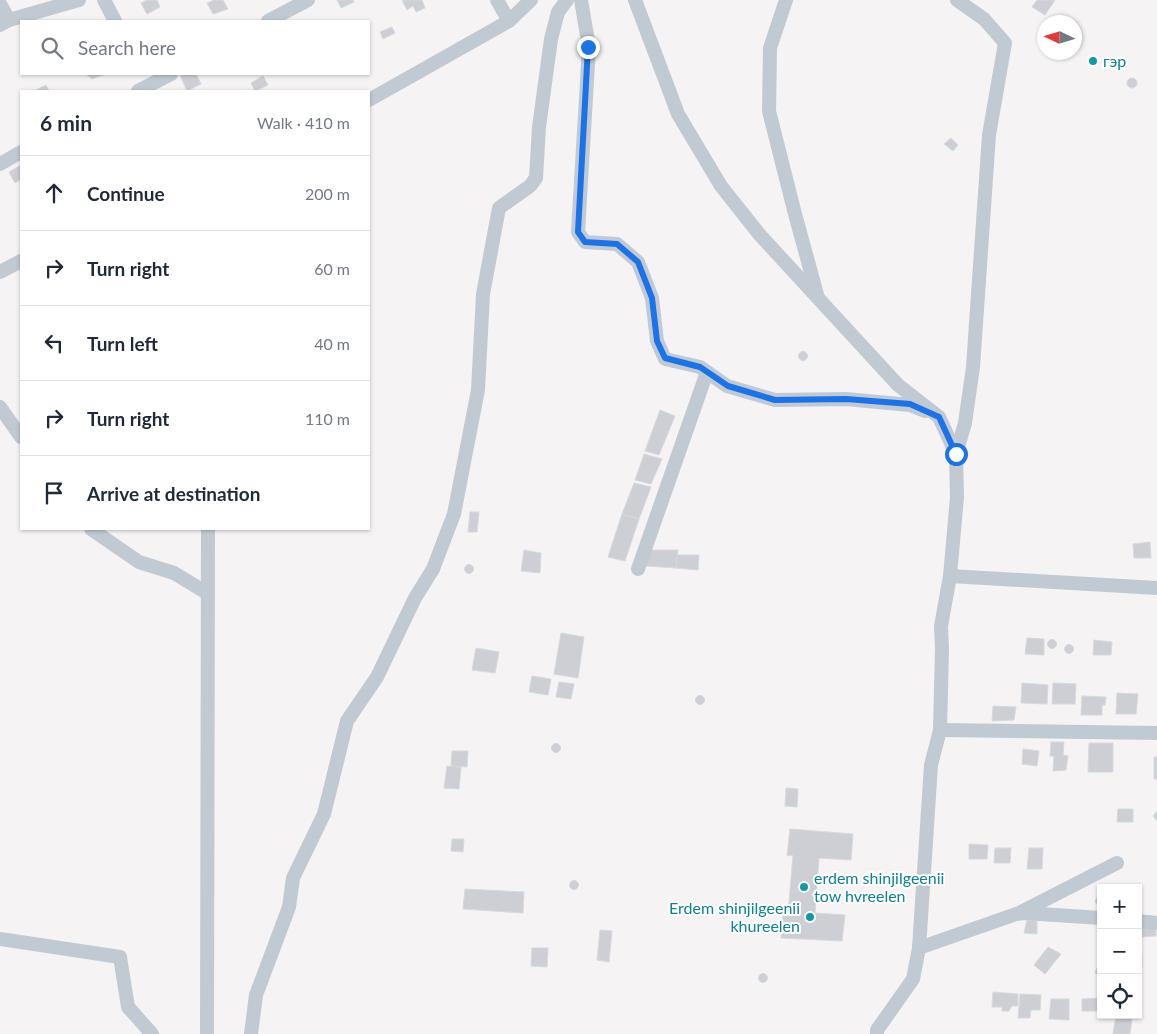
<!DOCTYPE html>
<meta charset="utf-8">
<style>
body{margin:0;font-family:Lato,sans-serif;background:#f2f2f3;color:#1f2937}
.controls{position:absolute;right:15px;bottom:15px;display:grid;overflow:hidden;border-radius:0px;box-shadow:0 1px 4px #0004}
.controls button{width:45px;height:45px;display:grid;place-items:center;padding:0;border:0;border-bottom:1px solid #e0e1e3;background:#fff;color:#1f2937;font:25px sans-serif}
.compass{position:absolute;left:1037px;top:15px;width:45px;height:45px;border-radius:50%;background:#fff;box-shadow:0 1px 4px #0004;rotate:274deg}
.stop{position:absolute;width:15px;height:15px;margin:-11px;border:4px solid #1a73e8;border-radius:50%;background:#fff}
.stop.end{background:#1a73e8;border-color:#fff;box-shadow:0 1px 5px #0008}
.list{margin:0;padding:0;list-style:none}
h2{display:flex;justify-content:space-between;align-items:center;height:65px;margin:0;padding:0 20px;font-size:21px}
h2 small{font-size:16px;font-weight:400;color:#747a83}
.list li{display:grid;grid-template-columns:32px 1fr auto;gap:15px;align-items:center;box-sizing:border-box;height:75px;padding:0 20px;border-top:1px solid #e0e1e3}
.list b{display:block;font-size:19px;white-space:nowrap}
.list em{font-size:16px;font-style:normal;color:#747a83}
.icon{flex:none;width:28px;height:28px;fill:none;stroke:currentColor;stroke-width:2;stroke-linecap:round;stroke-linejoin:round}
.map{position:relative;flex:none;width:1157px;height:1034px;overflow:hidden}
.search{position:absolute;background:#fff;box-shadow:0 1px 4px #0004;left:20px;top:20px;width:350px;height:55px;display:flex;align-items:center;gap:12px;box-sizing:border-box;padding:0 18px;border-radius:0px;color:#747a83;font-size:19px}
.panel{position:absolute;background:#fff;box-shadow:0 1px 4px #0004;left:20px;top:90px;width:350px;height:440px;border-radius:0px}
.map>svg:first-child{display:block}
.building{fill:#cdcfd5;stroke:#d7d9de}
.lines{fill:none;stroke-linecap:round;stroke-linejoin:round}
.minor{stroke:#c1cad2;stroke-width:14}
.route{stroke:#1a73e8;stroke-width:6}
.culture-dot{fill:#0f9aa8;stroke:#fff;stroke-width:2}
.labels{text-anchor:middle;stroke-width:4;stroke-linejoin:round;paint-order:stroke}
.culture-label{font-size:16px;fill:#0d838f;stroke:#fff;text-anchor:start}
</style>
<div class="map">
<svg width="1157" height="1034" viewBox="0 0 1157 1034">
<rect width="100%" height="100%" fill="#f5f3f3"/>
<!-- building -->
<g class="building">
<polygon points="147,0 157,0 160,7 147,14 141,3"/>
<polygon points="214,0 223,0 228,9 213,14 207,3"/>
<polygon points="337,0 353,0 354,2 341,8"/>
<polygon points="402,0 422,0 425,8 416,12 413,6 407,10"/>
<polygon points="1037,0 1055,0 1045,15 1032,7"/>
<polygon points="392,27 395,33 383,39 380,32"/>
<circle cx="1093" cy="61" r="5"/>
<polygon points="86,74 105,74 92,79"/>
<polygon points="182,74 196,74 201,84 187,91 180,75"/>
<polygon points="263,76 268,85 255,91 251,83"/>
<circle cx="1132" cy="83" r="5"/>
<polygon points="46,85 49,91 34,91"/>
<polygon points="951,138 958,145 953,151 944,144"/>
<polygon points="21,165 21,179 15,183 9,172"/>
<circle cx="803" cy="356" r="4.5"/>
<polygon points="660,410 675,416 659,455 645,451"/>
<polygon points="644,454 662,459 651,484 635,480"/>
<polygon points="634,483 651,487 639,519 622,514"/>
<polygon points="470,512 479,512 477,532 468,532"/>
<polygon points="622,514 639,519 625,561 608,557"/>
<polygon points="1150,542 1151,558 1134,558 1133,544"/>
<polygon points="524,550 541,553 540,573 521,571"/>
<polygon points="647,550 678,550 676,568 646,566"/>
<polygon points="677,555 699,555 698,570 676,568"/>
<circle cx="469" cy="569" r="4.5"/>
<polygon points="561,633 584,637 578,678 554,674"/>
<polygon points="1027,638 1044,639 1044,655 1025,654"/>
<circle cx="1052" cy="644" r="4.5"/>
<polygon points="1094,640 1112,642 1111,655 1093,655"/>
<circle cx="1069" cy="649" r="4.5"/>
<polygon points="476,648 499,652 495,673 472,670"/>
<polygon points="532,676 551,679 548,695 529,692"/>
<polygon points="559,682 574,684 571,699 556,697"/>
<polygon points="1022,683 1048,685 1047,704 1021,703"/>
<polygon points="1053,683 1076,684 1075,704 1052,704"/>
<polygon points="1117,693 1138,694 1136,714 1116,714"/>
<circle cx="700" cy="700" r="4.5"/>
<polygon points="1082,696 1106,697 1105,705 1102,705 1102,715 1081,715"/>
<polygon points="993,706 1016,707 1014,720 992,721"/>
<polygon points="1051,742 1064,742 1063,755 1068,756 1066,770 1053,771 1054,756 1050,756"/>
<polygon points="1089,743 1113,743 1113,772 1088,772"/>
<circle cx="556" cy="748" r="4.5"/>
<polygon points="1023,749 1039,751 1037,766 1022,764"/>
<polygon points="452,751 468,751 467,767 451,766"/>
<rect x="1154" y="757" width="3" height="22"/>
<polygon points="447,766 461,767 459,789 444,788"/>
<polygon points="786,788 798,789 797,807 785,806"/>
<polygon points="1118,809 1133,809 1133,822 1117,822"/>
<polygon points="1157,811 1157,821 1153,816"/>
<polygon points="790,829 853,834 851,860 819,858 815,913 845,915 842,941 781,938 783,914 788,914 793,855 787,856"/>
<polygon points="452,839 464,839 463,852 451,851"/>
<polygon points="969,844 988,845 987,859 969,859"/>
<polygon points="995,848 1011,848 1010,863 994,863"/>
<polygon points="1029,848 1043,848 1042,869 1027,869"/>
<circle cx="574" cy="885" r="4.5"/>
<polygon points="465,889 524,892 523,913 463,909"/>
<circle cx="1099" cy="901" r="3.5"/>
<polygon points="1027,920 1037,921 1037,934 1024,933"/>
<polygon points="1141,928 1156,929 1156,936 1141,937"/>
<polygon points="600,930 612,931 609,962 597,960"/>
<polygon points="1048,947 1061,954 1045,974 1034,965"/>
<polygon points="532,948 548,948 547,967 531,966"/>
<polygon points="1138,957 1142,957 1141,980 1138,980"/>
<polygon points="1101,958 1101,976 1095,973"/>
<circle cx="763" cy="978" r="4.5"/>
<polygon points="993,992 1018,994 1018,1006 1012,1006 1009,1011 1002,1011 1002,1007 992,1007"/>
<polygon points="1020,994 1041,995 1040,1010 1031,1010 1030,1018 1018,1018"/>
<polygon points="1101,998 1101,1011 1082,1011 1082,999"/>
<polygon points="1051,999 1069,999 1069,1020 1049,1019"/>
<polygon points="1116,1015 1127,1015 1127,1017 1132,1018 1130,1034 1113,1034"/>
</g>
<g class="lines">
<!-- minor -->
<g class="minor">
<polyline points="104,0 115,21"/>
<polyline points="497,0 509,21"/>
<polyline points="581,0 589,47 578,232 585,242 617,244 638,262 652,298 657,341 665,359 700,367 727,386 775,400 846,399 910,405 925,411"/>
<polyline points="635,0 678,114 721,186 759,234 898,385 939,417 956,454 957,497 950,576 941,626 942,649 940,730 931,765 919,948 913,979 877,1030 877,1034"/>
<polyline points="786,0 770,48 769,111 795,214 818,298"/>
<polyline points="0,4 9,20"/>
<polyline points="268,21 308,0"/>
<polyline points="0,25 9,20 79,0"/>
<polyline points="138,91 171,74"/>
<polyline points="369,100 509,21 531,0"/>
<polyline points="0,164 21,152"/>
<polyline points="0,272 21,261"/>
<polyline points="0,407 21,437"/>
<polyline points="956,454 965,423 973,367 989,135 1005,43 984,19 957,0"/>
<polyline points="91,529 139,562 174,573 207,593"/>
<polyline points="638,569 707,372"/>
<polyline points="950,576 1157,588"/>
<polyline points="940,730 1157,733"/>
<polyline points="1021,912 1117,863"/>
<polyline points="1138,921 1157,923"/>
<polyline points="0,939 120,957 128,1007 152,1034"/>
<polyline points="919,948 1016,914 1025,913 1101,918"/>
<polyline points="207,1034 208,529"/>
<polyline points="251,1034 256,995 289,907 293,878 324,814 347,721 377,677 415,598 433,569 454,514 478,390 483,294 499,208 530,186 536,178 539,127 551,39 558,12 567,0"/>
</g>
</g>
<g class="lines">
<!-- route -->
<polyline class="route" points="588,47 578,232 585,242 617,244 638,262 652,298 657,341 665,358 700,367 728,386 775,400 846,399 910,404 939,417 956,454"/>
</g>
<!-- markers -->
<g class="culture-dot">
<circle cx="1093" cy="61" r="5"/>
<circle cx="804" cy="887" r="5"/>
<circle cx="810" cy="917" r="5"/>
</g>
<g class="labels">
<!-- culture labels -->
<g class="culture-label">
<text x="1103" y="67">гэр</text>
<text x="814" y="884">erdem shinjilgeenii<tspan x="814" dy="18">tow hvreelen</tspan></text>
<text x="800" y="914" text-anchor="end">Erdem shinjilgeenii<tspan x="800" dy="18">khureelen</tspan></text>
</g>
</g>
</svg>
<div class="controls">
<button>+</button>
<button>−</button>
<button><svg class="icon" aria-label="locate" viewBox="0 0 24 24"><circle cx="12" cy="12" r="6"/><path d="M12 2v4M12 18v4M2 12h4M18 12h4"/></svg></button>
</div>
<svg class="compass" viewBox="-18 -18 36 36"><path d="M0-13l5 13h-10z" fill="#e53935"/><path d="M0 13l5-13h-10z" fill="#747a83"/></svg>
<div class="stop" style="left:956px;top:454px"></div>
<div class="stop end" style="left:588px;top:47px"></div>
<div class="search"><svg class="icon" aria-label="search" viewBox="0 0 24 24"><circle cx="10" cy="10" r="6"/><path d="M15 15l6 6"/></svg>Search here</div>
<section class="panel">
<h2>6 min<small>Walk · 410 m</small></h2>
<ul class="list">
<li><svg class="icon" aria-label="ahead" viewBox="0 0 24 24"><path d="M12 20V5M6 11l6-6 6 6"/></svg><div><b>Continue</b></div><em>200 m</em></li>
<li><svg class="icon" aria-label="right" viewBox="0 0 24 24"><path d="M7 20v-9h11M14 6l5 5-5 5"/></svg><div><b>Turn right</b></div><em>60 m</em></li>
<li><svg class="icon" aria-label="left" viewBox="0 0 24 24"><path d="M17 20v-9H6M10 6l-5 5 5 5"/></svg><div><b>Turn left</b></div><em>40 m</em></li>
<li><svg class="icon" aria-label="right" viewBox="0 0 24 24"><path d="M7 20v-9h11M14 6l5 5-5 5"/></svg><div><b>Turn right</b></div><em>110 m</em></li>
<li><svg class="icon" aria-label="arrive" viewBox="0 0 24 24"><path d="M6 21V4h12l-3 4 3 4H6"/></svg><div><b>Arrive at destination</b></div></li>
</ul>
</section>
</div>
